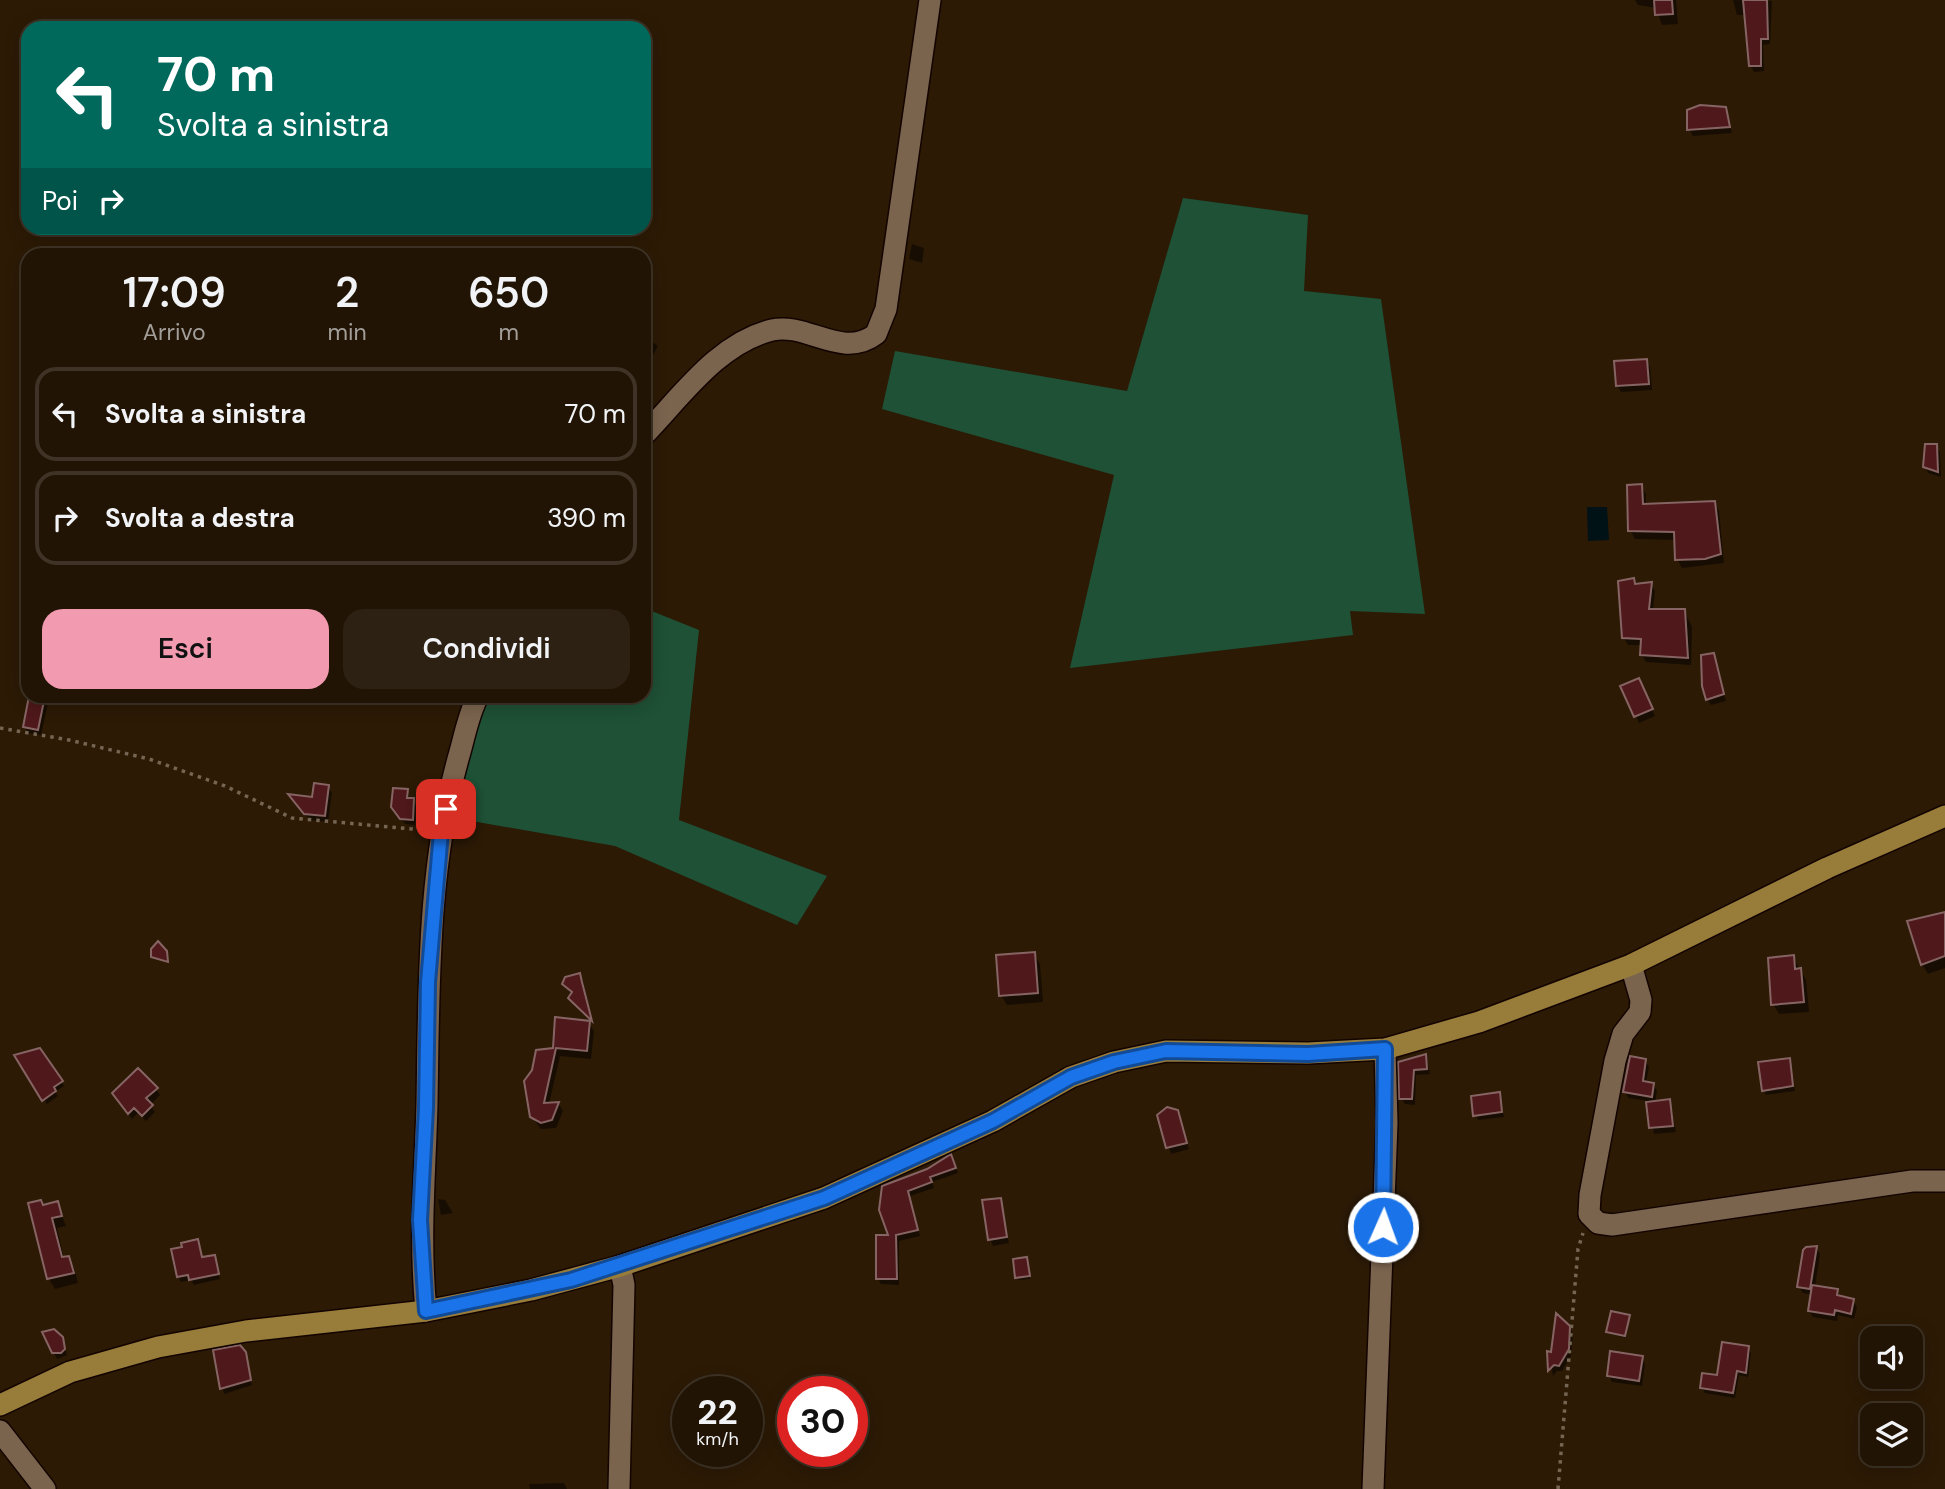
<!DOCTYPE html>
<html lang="it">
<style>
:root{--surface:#211404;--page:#2d2113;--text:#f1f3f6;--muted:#a29e9a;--line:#3e3326;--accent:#f29aaf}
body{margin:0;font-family:"DM Sans",sans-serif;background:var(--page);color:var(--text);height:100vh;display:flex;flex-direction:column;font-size:26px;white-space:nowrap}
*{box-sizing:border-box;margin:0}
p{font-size:23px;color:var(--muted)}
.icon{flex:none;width:38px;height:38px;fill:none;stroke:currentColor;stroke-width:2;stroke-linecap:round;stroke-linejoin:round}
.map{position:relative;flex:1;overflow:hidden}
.details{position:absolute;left:21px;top:248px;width:630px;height:455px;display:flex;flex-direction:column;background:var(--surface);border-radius:21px;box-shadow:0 4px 18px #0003,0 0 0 2px var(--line)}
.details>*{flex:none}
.banner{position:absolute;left:21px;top:21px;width:630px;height:214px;border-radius:21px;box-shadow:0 4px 18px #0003,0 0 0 2px var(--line);background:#00695c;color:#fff;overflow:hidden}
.controls{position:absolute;left:1860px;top:1326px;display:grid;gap:14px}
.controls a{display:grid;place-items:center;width:63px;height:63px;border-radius:14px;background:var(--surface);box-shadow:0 4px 18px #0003,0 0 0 2px var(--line);font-size:35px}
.speed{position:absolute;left:672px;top:1376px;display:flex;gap:14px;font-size:35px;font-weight:700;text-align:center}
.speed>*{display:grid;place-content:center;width:91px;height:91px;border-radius:50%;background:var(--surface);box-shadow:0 4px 18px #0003,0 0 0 2px var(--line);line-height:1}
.speed small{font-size:18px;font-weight:400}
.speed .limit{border:10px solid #d22;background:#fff;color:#111}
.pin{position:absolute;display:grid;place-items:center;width:60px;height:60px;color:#fff;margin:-30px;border-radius:14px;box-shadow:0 4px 10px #0006}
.me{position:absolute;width:77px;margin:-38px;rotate:2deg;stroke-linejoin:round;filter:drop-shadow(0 0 5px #0008)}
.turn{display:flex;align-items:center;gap:24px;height:147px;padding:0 21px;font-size:32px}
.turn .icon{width:91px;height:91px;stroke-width:2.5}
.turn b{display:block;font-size:49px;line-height:60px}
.then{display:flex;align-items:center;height:66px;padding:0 21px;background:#0003;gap:14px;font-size:26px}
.eta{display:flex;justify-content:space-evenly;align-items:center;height:119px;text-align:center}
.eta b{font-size:42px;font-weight:600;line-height:49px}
.cta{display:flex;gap:14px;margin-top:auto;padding:14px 21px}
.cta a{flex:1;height:80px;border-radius:21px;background:var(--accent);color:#111;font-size:28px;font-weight:600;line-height:80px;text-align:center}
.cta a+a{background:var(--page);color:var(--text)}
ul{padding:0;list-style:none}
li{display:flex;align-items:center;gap:21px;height:94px;margin:0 14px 10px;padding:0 7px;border:4px solid var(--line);border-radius:21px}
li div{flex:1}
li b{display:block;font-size:26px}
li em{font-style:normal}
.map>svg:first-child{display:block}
</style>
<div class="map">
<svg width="1945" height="1489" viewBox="0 0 1945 1489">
<rect width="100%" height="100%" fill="#2c1a05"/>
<path fill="#1e5136" d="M1183 198 1308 215 1304 291 1381 299 1425 614 1350 611 1353 635 1070 668 1114 475 882 409 895 351 1127 391Z
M644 608 699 630 679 820 827 876 797 925 615 846 449 817 484 697 644 696Z"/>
<path fill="#001216" d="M1587 507H1607L1609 540 1588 541Z"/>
<path fill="#0007" d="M1635 0H1676L1678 24 1662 25 1656 8 1638 5Z
M1733 0 1772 1 1770 44 1763 45 1764 71 1754 72 1751 66 1746 15H1737Z
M1725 109 1732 133 1693 136 1689 129Z
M912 244 924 248 922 263 909 259Z
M644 336 658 346 644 372Z
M1646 361 1650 367 1652 390 1621 392 1617 386Z
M1936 446 1940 452 1941 477 1928 473 1925 466Z
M1641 486 1646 494V505L1714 503 1719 511 1724 563 1682 568 1677 559 1676 540 1635 539 1630 530Z
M1633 580 1636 586 1651 584 1655 591 1653 610H1684L1692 627 1691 665 1646 662 1642 655V645H1628L1624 638Z
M1713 655 1726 701 1711 705 1707 699Z
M1642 686 1655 716 1639 723 1623 687Z
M44 697 48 703 41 735 28 733 25 727Z
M328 787 332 793 328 822 310 820 294 801 314 799Z
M407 791 410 800 417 806 415 825 405 824 397 813Z
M1945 914V968L1928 974 1922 964Z
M1034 954 1040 964 1043 1002 1007 1005 1001 995Z
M1793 957 1806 980 1809 1012 1779 1014 1773 1004Z
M579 975 583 981 593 1023 574 1004 570 998 572 995 564 984Z
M557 1019 589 1023 594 1031 591 1059 560 1056 549 1104 558 1103 563 1111 556 1128 541 1129 531 1116 554 1049Z
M16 1056 61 1082 64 1086 55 1092 58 1096 47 1104Z
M1426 1056 1430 1074 1416 1075 1415 1105 1405 1104 1401 1098 1400 1064Z
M1789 1060 1795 1091 1766 1095 1764 1090Z
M1645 1061 1649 1067 1646 1083 1653 1084 1657 1091 1655 1103 1669 1101 1676 1132 1654 1134 1648 1101 1628 1098 1625 1091Z
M156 1089 160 1095 150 1105 155 1112 146 1121 138 1113 132 1119 118 1099Z
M1499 1094 1504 1117 1478 1120 1475 1115Z
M1176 1111 1189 1149 1171 1154 1159 1115Z
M954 1162 958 1173 932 1182 934 1188 910 1196 920 1236 899 1241V1285L881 1284 878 1279 891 1237 884 1187Z
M438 1199 445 1200 453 1213 441 1215Z
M1000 1200 1009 1243 993 1246 990 1239Z
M57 1203 66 1226 57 1228 64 1259 69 1258 74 1268 78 1283 55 1289 49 1279 43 1206Z
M197 1241 203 1259 214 1257 220 1279 194 1285 191 1280 181 1282 178 1277Z
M1816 1248 1820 1254 1815 1287 1837 1290 1841 1297 1853 1301 1857 1307 1854 1319 1838 1315 1837 1321 1813 1317 1809 1311 1812 1295 1803 1293 1799 1287Z
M1015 1260 1027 1261 1030 1279 1018 1280Z
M1629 1317 1626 1338 1610 1334 1608 1331Z
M1569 1327 1573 1334 1571 1356 1562 1371H1557L1553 1376 1549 1353 1552 1354Z
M61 1338 67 1355 57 1359 54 1353Z
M1748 1348 1751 1353 1748 1377 1739 1375 1735 1398 1705 1393 1702 1388 1719 1377Z
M215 1352 244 1353 252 1385 224 1394Z
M1642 1358 1645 1364 1642 1386 1612 1382 1609 1376Z
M564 1483 567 1489H530L529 1484Z"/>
<path fill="#4f181a" stroke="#866463" stroke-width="2" d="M1654 0H1672L1673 14 1655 15Z
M1743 0H1767L1768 39H1761V66H1749Z
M1700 105 1726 107 1730 127 1687 130V110Z
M1647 359 1649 384 1616 386 1614 361Z
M1925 444H1937L1938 472 1923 467Z
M1642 484 1643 504 1715 501 1721 554 1705 559 1675 560 1674 532 1628 531 1627 485Z
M1634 578 1635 584 1652 582 1649 609H1685L1688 658 1640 655 1641 639 1622 638 1618 581Z
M1714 653 1724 694 1706 700 1702 686 1701 655Z
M1639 678 1653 709 1634 717 1620 686Z
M29 696H45L38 730 23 727Z
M314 783 329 785 325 816 304 814 288 794 312 797Z
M393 788 408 789 407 798H414L413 820 400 819 391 807Z
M1945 912V956L1921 965 1907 921Z
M158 941 167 951 168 962 151 957V949Z
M1035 952 1038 993 999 996 996 955Z
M1794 955 1795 969 1801 968 1804 1002 1771 1005 1768 958Z
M580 973 582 982 592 1021 568 998 572 992 562 984 565 977Z
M555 1017 590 1021 587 1051 556 1048 544 1103 559 1102 552 1120 541 1123 530 1117 524 1081 532 1070 536 1050 553 1048Z
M40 1048 63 1081 54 1087 56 1091 42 1101 14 1055Z
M1426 1054 1427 1069 1414 1070 1412 1099H1399L1398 1062Z
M1630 1056 1646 1059 1643 1081 1654 1083 1652 1097 1623 1092Z
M1790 1058 1793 1086 1762 1091 1758 1062Z
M138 1068 158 1088 146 1098 153 1105 142 1116 134 1108 128 1114 112 1093Z
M1500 1092 1502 1112 1473 1116 1471 1096Z
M1670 1099 1673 1126 1649 1128 1646 1102Z
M1167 1107 1178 1110 1187 1143 1166 1148 1157 1115Z
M951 1154 956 1168 930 1177 932 1182 908 1191 918 1230 896 1235 897 1279H876V1235H888L879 1210 882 1186 927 1169Z
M1001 1198 1007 1237 988 1240 982 1200Z
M41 1200 43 1205 58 1201 62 1216 52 1218 62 1257 69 1256 74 1273 47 1279 28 1203Z
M198 1239 202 1257 215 1255 219 1274 189 1280 188 1275 177 1277 171 1249 182 1247 181 1243Z
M1817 1246 1810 1289 1797 1287 1803 1250 1806 1247Z
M1027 1257 1030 1276 1015 1278 1013 1259Z
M1812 1285 1838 1289 1837 1295 1854 1299 1851 1314 1835 1310 1834 1315 1808 1311Z
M1611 1311 1630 1315 1625 1336 1606 1332Z
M1556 1313 1570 1326 1569 1349 1559 1366 1554 1365 1548 1371 1547 1351 1551 1352Z
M54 1329 63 1337 65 1349 61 1353H52L42 1332Z
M1722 1342 1749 1346 1746 1373 1737 1371 1733 1393 1700 1388 1702 1373 1717 1375Z
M240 1345 246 1352 251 1380 220 1389 213 1350Z
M1610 1351 1643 1356 1639 1381 1607 1376Z"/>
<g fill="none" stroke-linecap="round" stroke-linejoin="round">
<g stroke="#130400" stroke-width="24">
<path id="minor" d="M644 435C681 397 718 343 772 330 807 322 842 360 876 334L886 309 930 0
M1631 965 1641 1000 1640 1012 1623 1034 1615 1061 1590 1195 1589 1214 1598 1223 1612 1225 1912 1181H1945
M426 1311C419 1238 425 1177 427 1105 429 987 427 866 460 752 465 734 469 713 478 696
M0 1431 45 1489
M619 1489 624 1285 620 1266
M1373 1489 1387 1123 1385 1049"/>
</g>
<g stroke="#130400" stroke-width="24">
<path id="major" d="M0 1405 70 1372 158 1347 246 1331 426 1311 531 1290 620 1266 824 1198 993 1121 1071 1077 1114 1062 1166 1051 1308 1053 1385 1049 1479 1022 1631 965 1827 868 1945 816"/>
</g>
<path stroke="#756553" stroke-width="3.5" stroke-dasharray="3.5 5" stroke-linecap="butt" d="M0 728 69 740 149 759 225 786 292 818 423 830
M1558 1489 1578 1249 1583 1233"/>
<use href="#minor" stroke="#7b644e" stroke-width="21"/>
<use href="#major" stroke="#987c3a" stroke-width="21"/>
</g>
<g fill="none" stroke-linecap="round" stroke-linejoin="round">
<g stroke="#114b97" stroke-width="18">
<path id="route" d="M446 809 441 832 428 982 426 1108 420 1220 426 1311 571 1280 824 1198 993 1121 1071 1077 1114 1062 1166 1051 1308 1054 1385 1049 1383 1227"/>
</g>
<use href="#route" stroke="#1a73e8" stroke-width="12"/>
</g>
</svg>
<div class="controls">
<a><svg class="icon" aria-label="sound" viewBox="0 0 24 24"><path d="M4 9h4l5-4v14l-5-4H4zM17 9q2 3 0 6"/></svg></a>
<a><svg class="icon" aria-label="layers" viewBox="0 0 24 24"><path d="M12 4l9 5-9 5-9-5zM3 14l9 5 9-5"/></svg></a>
</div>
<div class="speed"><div>22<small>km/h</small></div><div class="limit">30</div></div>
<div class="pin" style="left:446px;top:809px;background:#d93025"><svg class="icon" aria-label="arrive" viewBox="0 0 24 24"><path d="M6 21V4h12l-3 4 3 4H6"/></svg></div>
<svg class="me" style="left:1383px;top:1227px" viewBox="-20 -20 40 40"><circle r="17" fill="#1a73e8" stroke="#fff" stroke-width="3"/><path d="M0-11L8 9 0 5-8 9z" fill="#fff"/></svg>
<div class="banner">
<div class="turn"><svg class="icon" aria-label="left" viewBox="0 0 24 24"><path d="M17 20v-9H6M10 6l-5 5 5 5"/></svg><div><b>70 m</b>Svolta a sinistra</div></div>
<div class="then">Poi<svg class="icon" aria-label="right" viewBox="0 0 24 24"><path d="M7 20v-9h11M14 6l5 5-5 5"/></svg></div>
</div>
<section class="details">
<div class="eta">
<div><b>17:09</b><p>Arrivo</p></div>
<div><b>2</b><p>min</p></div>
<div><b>650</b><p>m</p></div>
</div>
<ul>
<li><svg class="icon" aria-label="left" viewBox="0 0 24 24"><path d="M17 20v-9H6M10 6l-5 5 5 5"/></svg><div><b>Svolta a sinistra</b></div><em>70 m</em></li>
<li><svg class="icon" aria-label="right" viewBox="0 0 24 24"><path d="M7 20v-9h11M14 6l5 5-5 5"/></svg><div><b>Svolta a destra</b></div><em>390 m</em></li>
</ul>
<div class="cta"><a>Esci</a><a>Condividi</a></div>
</section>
</div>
